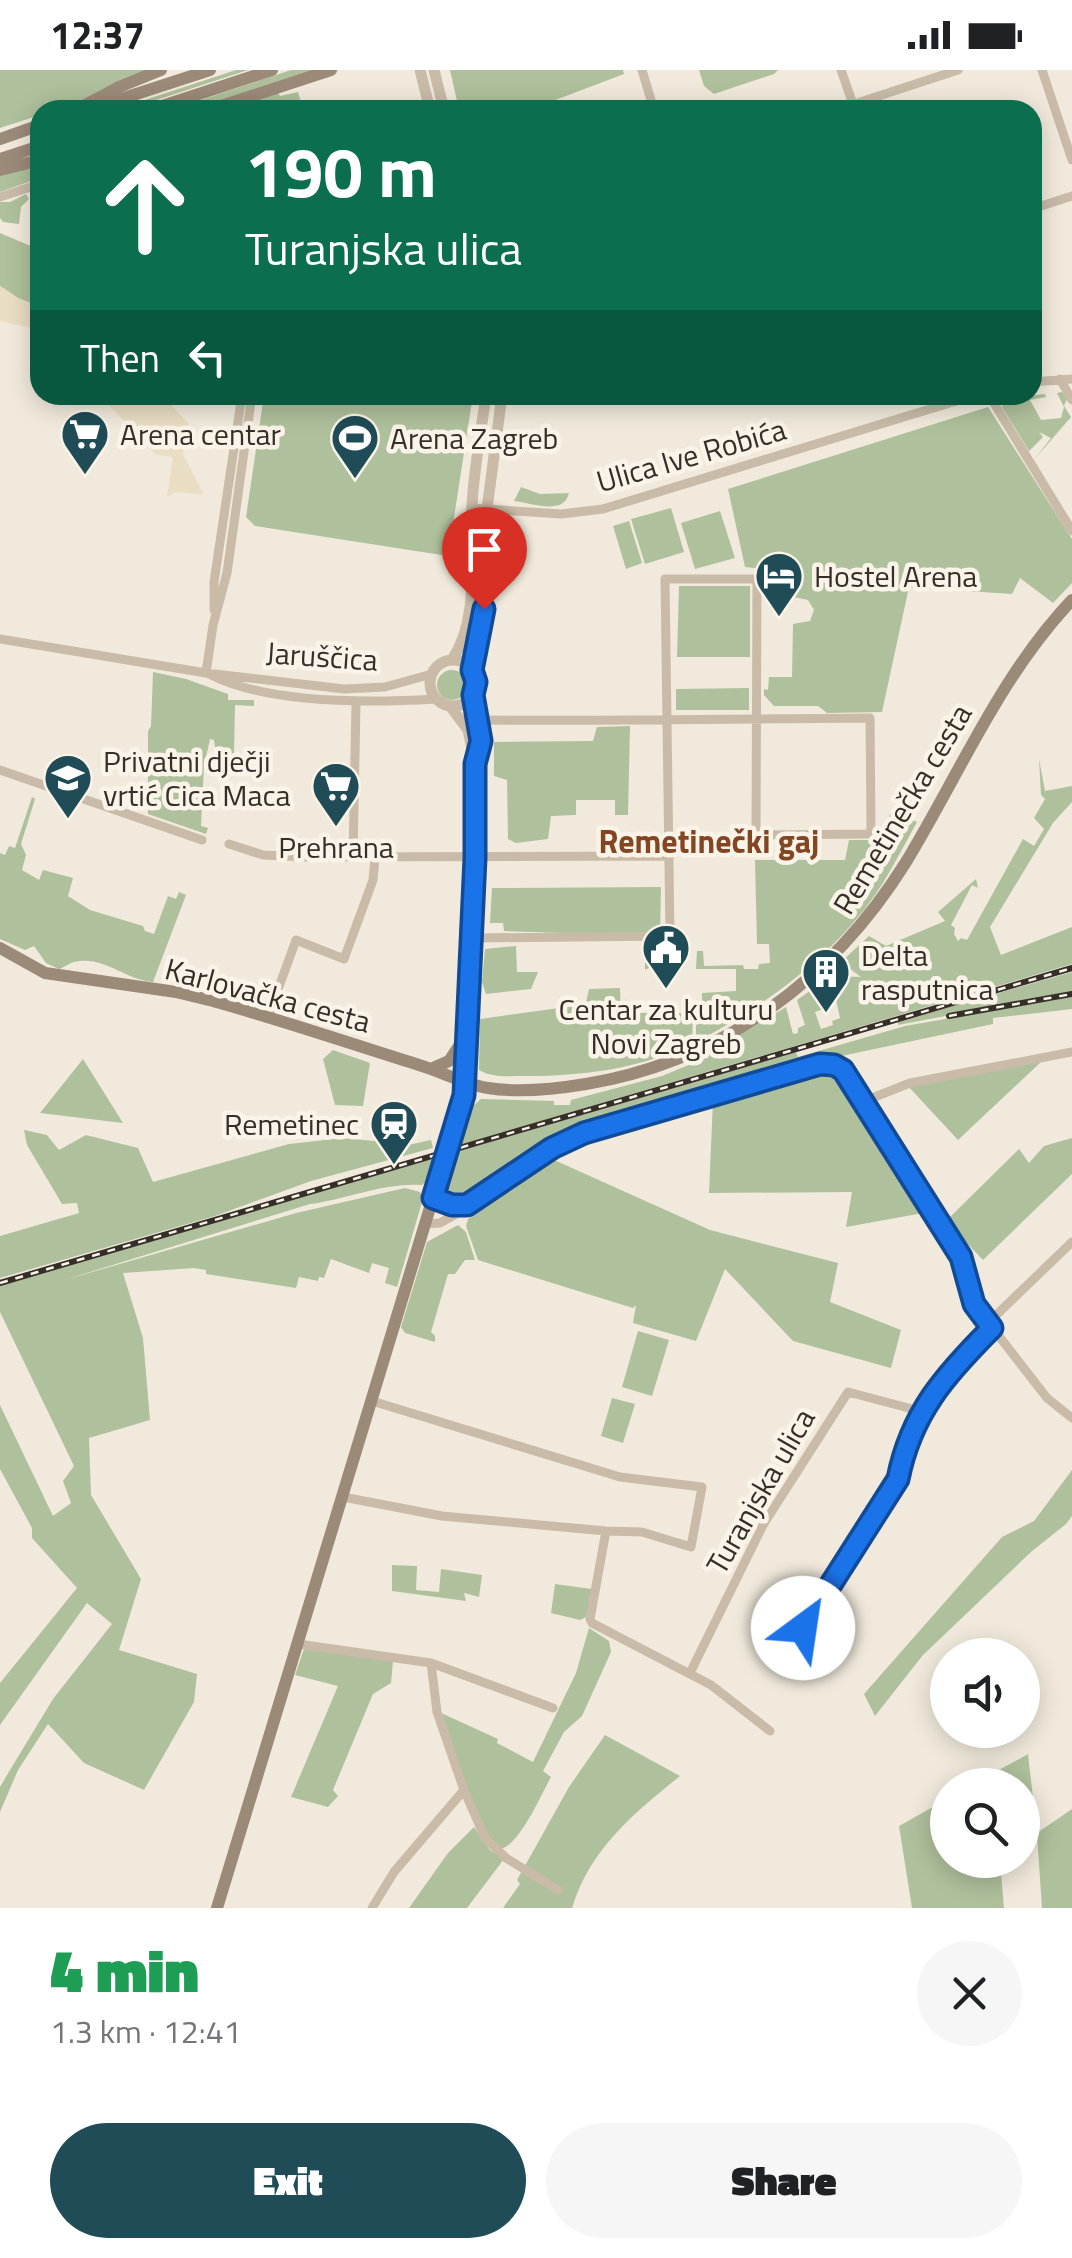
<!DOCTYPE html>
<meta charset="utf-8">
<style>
:root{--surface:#fff;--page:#f6f6f6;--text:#202124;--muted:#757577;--accent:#1f4c56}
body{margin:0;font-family:"Titillium Web",sans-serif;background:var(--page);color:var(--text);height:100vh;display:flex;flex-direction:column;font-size:38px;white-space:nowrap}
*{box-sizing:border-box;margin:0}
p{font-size:32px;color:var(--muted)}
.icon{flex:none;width:55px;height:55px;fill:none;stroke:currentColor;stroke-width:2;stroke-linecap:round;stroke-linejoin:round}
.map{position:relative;height:1838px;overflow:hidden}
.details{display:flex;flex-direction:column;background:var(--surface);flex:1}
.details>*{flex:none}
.guide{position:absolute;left:30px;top:30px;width:1012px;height:305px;border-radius:30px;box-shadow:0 5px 25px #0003;background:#0b6e4f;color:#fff;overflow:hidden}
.tools{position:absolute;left:930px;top:1568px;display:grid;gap:20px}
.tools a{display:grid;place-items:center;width:110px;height:110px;border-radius:50%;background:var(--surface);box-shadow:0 5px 25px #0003;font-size:50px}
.pin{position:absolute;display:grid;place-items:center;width:85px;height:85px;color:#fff;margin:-102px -42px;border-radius:50% 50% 50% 0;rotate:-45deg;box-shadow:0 0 10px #0007}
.pin .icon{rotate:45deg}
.me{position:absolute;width:110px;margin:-55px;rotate:31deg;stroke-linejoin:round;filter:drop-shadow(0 0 8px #0008)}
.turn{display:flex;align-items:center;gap:35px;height:210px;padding:0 50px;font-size:45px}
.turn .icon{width:130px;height:130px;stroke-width:2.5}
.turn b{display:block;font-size:70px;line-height:85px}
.then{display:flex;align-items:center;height:95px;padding:0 50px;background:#0003;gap:20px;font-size:38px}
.round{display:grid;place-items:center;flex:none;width:105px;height:105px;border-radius:52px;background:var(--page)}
.overview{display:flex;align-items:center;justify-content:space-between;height:170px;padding:0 50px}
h1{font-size:60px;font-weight:800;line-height:75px;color:#1e9e55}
.button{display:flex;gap:20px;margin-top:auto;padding:20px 50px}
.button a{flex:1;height:115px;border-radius:60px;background:var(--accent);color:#fff;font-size:40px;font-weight:800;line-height:115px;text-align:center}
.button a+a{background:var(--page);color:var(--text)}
.status{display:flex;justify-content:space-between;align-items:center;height:70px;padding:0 50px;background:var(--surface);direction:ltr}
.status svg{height:28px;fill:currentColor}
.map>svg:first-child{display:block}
</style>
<div class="status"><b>12:37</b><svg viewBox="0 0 49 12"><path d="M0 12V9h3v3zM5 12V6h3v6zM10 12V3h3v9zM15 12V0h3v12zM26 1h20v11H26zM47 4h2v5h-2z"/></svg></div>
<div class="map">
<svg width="1072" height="1838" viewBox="0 0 1072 1838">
<rect width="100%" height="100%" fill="#f1eadc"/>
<path fill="#afc09c" d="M0 0H147C115 15 76 40 40 40V45L0 58Z
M236 0H248L126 40H114Z
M291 0H316L192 40H171Z
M450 0H623L624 4 529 40H459Z
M699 0H778L774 4 714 24 704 16Z
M298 22 302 35 287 40H226L278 23 280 26Z
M40 96V108L0 122V104Z
M26 124 29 129 21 137 19 154 3 152 0 148V132H10Z
M0 163 40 180V237L18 228 0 216Z
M1062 322 1067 329 1064 336 1071 347 1033 391 1051 368 1039 362 1043 367 1029 381 1002 337 1006 328 1045 324 1046 327 1030 330 1041 350 1061 348 1064 337 1057 323Z
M264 325H473L448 486 255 456 246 447Z
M988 337 1072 469V513L1053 533 1020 508 1012 524 909 517 882 642 827 643 818 636H774L764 625V619L768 620 769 607H792L793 554 810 551 814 540 808 530 793 527V517H800L801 503 745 497 728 419Z
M521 417 540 424 569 423C564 446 532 433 514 431Z
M671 438 684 482 645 494 631 449Z
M720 441 735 488 695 499 681 453Z
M629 451 642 493 626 499 613 456Z
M679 516H750V587H677Z
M437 615a15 15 0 1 1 30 0a15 15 0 1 1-30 0Z
M153 602 186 609 228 624V630H254V636L235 635 234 685 227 687 226 715 221 711 214 670 210 669 204 696 201 756 208 758 206 764 148 744V661L151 656Z
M749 618V640H676V619Z
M630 656 628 745H615V730H576V745L551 746 548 769 516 773 508 769 507 710 494 706V672L593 671 597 657Z
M1039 689 1045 721 1072 716V732L1053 753 990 857 1001 885 1072 857V894L453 1077 474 1035 481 1029 554 1031V1035H570L571 1030 662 1006 696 992 786 937 793 964 798 963V958L805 955 797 930 824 911 826 938 815 942 821 959 833 955 832 951 840 948 831 906 861 907 841 892 869 866 886 876 945 851 938 842 976 809 978 818 972 815 951 855 955 858 954 864 958 871 961 868 967 870 1023 769 1034 776 1044 759 1034 748 1045 729 1041 725Z
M32 727 35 729 21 774 26 785 22 800 39 810 43 800 73 808 68 826 90 840 143 856 145 861 154 864 168 826 176 829 179 822 186 825 153 912C125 910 103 885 74 892 69 893 65 897 59 899L46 893 34 876 25 880 0 869V783L5 785 9 776 15 778Z
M892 740 917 752C906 772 895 793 883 813 839 882 767 935 696 972V943H702V923L736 921V899H696L697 881H703L704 896 743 895 744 899H758L759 894 770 893 769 874H757L755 790H845L849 770H878Z
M661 817 660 866 504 861 503 853H490L492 818Z
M645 873H672L673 895H655L645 900Z
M516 876 517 902H538L531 919 486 924 482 912 485 879Z
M1072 902V922L898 955V952Z
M620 918 621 948 625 947V928L628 943H693L692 974C638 999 584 1006 525 1006 509 1006 492 1008 479 1000L480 949 581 935 586 933 589 919Z
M1072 927V939L993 948V954L775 1000 579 1060 549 1076 466 1129H451L444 1122 452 1083 796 982 798 987 905 956Z
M333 980 370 993 363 1036 335 1035 323 989Z
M83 989 123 1053 40 1043Z
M1041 992 958 1070 907 1015Z
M821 999 838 1004 923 1143 846 1157 852 1122 709 1123 713 1030Z
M24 1060 47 1065 59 1080 86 1065 138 1078 153 1112 289 1074 343 1068 395 1073V1078L431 1070 433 1078 311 1111 215 1146 0 1208V1166L79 1143 77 1133 62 1134 27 1075Z
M1072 1068V1104L983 1190 946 1151 1019 1079 1029 1093 1044 1076Z
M436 1088 430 1108 422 1115C384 1112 348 1129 310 1134L61 1211 296 1143 405 1118 420 1122 423 1129 397 1217 385 1213 389 1198 372 1193 369 1203 331 1189 324 1208 319 1207 318 1211 299 1207 296 1218 206 1204V1200L194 1198 123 1203 143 1268 150 1350 89 1368 91 1425 141 1509 119 1580 197 1604 194 1632 144 1720 84 1693 48 1654 18 1700 0 1742V1717L7 1705 53 1629 112 1554 87 1533 0 1655V1613L77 1518 32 1468V1458L0 1399V1335L53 1446 71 1433 63 1411 74 1396 0 1242V1213Z
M552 1089 710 1160 838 1193 830 1232 901 1260 891 1298 793 1271 725 1199 696 1271 633 1253 636 1235 633 1238 478 1190 466 1156 468 1149Z
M458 1155 466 1162 475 1190H465L455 1204H448L431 1262 435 1266V1272L405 1263 401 1257 427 1172Z
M638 1261 669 1270 652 1326 622 1317Z
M612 1328 635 1334 623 1373 601 1366Z
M1072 1400V1446L1066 1454 1031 1482 923 1585 875 1646 864 1624 1002 1467 1034 1451Z
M392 1495 417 1496 416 1520 439 1522 441 1499 482 1505 479 1527 464 1523 466 1531 392 1521Z
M555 1514 592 1519 586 1547 580 1550 551 1543Z
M589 1558 609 1571 611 1582 582 1646 564 1662 543 1701 551 1707C541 1725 520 1774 501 1779 475 1761 451 1674 439 1642L498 1669 497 1673 533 1692 576 1603Z
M304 1579 393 1591 391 1613 373 1624 333 1720 338 1726 328 1737 291 1727 338 1616 295 1605Z
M605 1665 680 1706C634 1743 590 1779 572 1838H503L520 1814 517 1810 569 1717Z
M1028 1684 1037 1763 1072 1739V1838H1042L1037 1765 1023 1768 1022 1715H972Z
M947 1729 948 1790H1000L1004 1838H912L899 1756Z
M474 1757 490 1780 504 1789 467 1838H409L448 1783Z"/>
<path fill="#e9ddc3" d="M0 216 18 228 40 237 37 251H40V260L0 251Z
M111 325H180L172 336 189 354 183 384 204 425 175 422 167 427 173 387 156 385 106 332Z"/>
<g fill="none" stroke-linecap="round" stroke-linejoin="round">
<path stroke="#c9bba8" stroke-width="9" d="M642 0 654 40
M841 0 854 37
M1042 0 1072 90
M836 40 958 0
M0 127 40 114
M1032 139 1072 126
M1060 309 1072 330
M1032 312 1072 309
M989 325 1072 461
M472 438 561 444 603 439 976 325
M214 540V512L242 325
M0 569 206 603 344 619 385 617 432 604
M206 603 213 555 227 503 252 325
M209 604C269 635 370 633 436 629
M0 700 202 770
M229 774 263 785 305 787 670 786
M353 788 356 633
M472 868 670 866 665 509H757L756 765 870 764 871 758 870 648C740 649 609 651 478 650
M268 947 296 870 344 889 373 810 375 788
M862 1032 910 1013 1072 982
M433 1128 464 1136
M425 1154 440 1153 456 1144 551 1079 584 1063 820 994 834 995 843 1000 961 1187 974 1234 1047 1328 1072 1348
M988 1253 1072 1172
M372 1331 620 1407 702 1417 691 1477 642 1462 606 1461 590 1549 592 1553 711 1615 770 1661
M343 1427 442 1446 606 1461
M298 1574 431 1593 553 1638
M786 1587 898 1409 903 1382 920 1341
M431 1593 437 1642 464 1720 485 1768 506 1788 558 1820
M690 1603 763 1455 848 1322 920 1341 953 1298 992 1259
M372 1838 394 1802 464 1720"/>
<path stroke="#c9bba8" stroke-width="11" d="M420 0 430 40
M434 0 444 40
M452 590C481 546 469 486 472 435 474 398 481 362 486 325
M430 613a23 23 0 1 1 46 0a23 23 0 1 1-46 0Z
M472 600 483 548 487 439 502 325
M473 625 481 659 478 689
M450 636 468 660 475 694 476 771 464 1011"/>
<path stroke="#9c8a79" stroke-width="12" d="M76 40 119 17 161 0
M87 40 210 0
M150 40 272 0
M209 40 331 0
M0 69 40 55
M0 89 40 76
M0 100 40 90
M0 878 45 903 176 922 213 931C281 950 349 973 416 994 440 1001 464 1014 488 1018 519 1023 556 1019 586 1014 724 991 833 909 906 792 960 703 1000 606 1072 530
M433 998 449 991 467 964
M217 1838 463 1029 464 1011"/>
<g stroke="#362e28" stroke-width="6">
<path id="rail" d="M949 946 1072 924
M0 1213 1072 898"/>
</g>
<use href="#rail" stroke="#f9f3e8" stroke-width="2.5" stroke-dasharray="8" stroke-linecap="butt"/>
</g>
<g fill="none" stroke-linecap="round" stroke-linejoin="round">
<g stroke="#114b97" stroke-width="25">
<path id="route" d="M484 539 472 600 476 612 473 625 481 671 475 694V788L464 1025 433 1128 452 1135H467L552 1078 584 1063 820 994 834 995 843 1000 961 1187 974 1234 992 1258C945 1305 911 1343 898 1409L803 1558"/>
</g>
<use href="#route" stroke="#1a73e8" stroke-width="18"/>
</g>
<defs>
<g id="supermarket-pin" transform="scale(2.5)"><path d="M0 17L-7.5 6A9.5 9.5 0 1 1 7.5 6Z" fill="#1f4c56" stroke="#f9f3e8"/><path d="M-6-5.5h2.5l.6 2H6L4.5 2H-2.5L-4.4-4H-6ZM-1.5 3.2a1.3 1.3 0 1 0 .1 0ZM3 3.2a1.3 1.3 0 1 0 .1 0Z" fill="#fff"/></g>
<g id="stadium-pin" transform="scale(2.5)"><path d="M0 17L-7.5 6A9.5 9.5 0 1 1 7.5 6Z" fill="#1f4c56" stroke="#f9f3e8"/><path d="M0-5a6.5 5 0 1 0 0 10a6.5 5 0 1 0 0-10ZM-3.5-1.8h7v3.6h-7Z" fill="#fff"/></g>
<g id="hotel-pin" transform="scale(2.5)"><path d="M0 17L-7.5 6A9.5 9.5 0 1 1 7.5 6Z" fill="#1f4c56" stroke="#f9f3e8"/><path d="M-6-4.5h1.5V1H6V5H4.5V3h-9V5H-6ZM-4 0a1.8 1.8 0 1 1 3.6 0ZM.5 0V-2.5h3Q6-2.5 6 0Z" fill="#fff"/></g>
<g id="school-pin" transform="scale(2.5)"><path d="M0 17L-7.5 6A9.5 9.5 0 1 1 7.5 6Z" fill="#1f4c56" stroke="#f9f3e8"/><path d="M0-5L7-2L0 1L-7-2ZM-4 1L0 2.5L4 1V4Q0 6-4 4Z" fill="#fff"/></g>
<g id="civic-pin" transform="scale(2.5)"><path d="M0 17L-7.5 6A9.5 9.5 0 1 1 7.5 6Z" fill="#1f4c56" stroke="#f9f3e8"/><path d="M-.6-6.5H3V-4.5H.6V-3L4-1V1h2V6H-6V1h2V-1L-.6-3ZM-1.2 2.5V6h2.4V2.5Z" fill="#fff"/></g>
<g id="building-pin" transform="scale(2.5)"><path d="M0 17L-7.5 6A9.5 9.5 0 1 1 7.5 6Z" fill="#1f4c56" stroke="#f9f3e8"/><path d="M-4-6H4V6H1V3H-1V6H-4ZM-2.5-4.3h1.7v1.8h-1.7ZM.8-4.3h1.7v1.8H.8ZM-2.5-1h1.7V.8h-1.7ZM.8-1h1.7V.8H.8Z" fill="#fff"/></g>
<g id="station-pin" transform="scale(2.5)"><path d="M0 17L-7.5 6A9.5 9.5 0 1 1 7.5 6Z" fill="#1f4c56" stroke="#f9f3e8"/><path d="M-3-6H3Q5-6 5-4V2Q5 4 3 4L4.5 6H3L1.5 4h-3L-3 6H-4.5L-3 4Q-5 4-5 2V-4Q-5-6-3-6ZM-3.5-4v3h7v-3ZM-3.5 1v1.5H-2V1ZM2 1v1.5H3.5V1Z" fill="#fff"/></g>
</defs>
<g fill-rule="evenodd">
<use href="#supermarket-pin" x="85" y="364"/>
<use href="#stadium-pin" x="355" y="368"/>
<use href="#hotel-pin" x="779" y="506"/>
<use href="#school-pin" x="68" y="708"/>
<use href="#supermarket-pin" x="336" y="716"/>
<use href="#civic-pin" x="666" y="878"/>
<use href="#building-pin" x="826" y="902"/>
<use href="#station-pin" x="394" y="1054"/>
</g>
<g text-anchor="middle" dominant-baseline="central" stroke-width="9" stroke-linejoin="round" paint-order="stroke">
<g font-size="30" fill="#362e28" stroke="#f9f3e8" text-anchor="start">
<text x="120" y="364">Arena centar</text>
<text x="390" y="368">Arena Zagreb</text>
<text x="814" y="506">Hostel Arena</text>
<text x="103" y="691">Privatni dječji<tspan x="103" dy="34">vrtić Cica Maca</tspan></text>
<text x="336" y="777" text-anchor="middle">Prehrana</text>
<text x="861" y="885">Delta<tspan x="861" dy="34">rasputnica</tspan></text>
<text x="666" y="939" text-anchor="middle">Centar za kulturu<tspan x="666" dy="34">Novi Zagreb</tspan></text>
<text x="359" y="1054" text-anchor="end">Remetinec</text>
</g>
<g font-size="30" fill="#362e28" stroke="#f9f3e8">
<text transform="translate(691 385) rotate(-16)">Ulica Ive Robića</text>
<text transform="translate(322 586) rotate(4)">Jaruščica</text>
<text transform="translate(902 739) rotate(-59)">Remetinečka cesta</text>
<text transform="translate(268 925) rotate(15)">Karlovačka cesta</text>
<text transform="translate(760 1421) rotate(-60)">Turanjska ulica</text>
</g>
<g font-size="32" font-weight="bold" fill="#834623" stroke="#f9f3e8">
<text x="709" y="771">Remetinečki gaj</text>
</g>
</g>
</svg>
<div class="tools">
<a><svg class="icon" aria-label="sound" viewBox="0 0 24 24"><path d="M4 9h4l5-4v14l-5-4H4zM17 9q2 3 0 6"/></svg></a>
<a><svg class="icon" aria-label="search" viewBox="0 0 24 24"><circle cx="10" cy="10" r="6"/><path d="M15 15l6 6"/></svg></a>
</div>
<div class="pin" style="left:484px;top:539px;background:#d93025"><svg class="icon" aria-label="arrive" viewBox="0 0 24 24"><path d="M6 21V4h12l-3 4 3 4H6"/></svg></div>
<svg class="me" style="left:803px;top:1558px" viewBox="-20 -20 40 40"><circle r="19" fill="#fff"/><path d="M0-13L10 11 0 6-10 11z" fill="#1a73e8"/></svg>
<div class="guide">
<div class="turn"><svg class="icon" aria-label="ahead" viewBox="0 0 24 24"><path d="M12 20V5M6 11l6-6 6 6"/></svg><div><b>190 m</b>Turanjska ulica</div></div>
<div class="then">Then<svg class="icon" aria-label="left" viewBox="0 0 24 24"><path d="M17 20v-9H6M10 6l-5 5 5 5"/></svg></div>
</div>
</div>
<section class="details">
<div class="overview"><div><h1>4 min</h1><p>1.3 km · 12:41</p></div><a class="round"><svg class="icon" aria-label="close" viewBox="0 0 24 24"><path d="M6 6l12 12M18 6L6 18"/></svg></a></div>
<div class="button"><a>Exit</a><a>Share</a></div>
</section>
